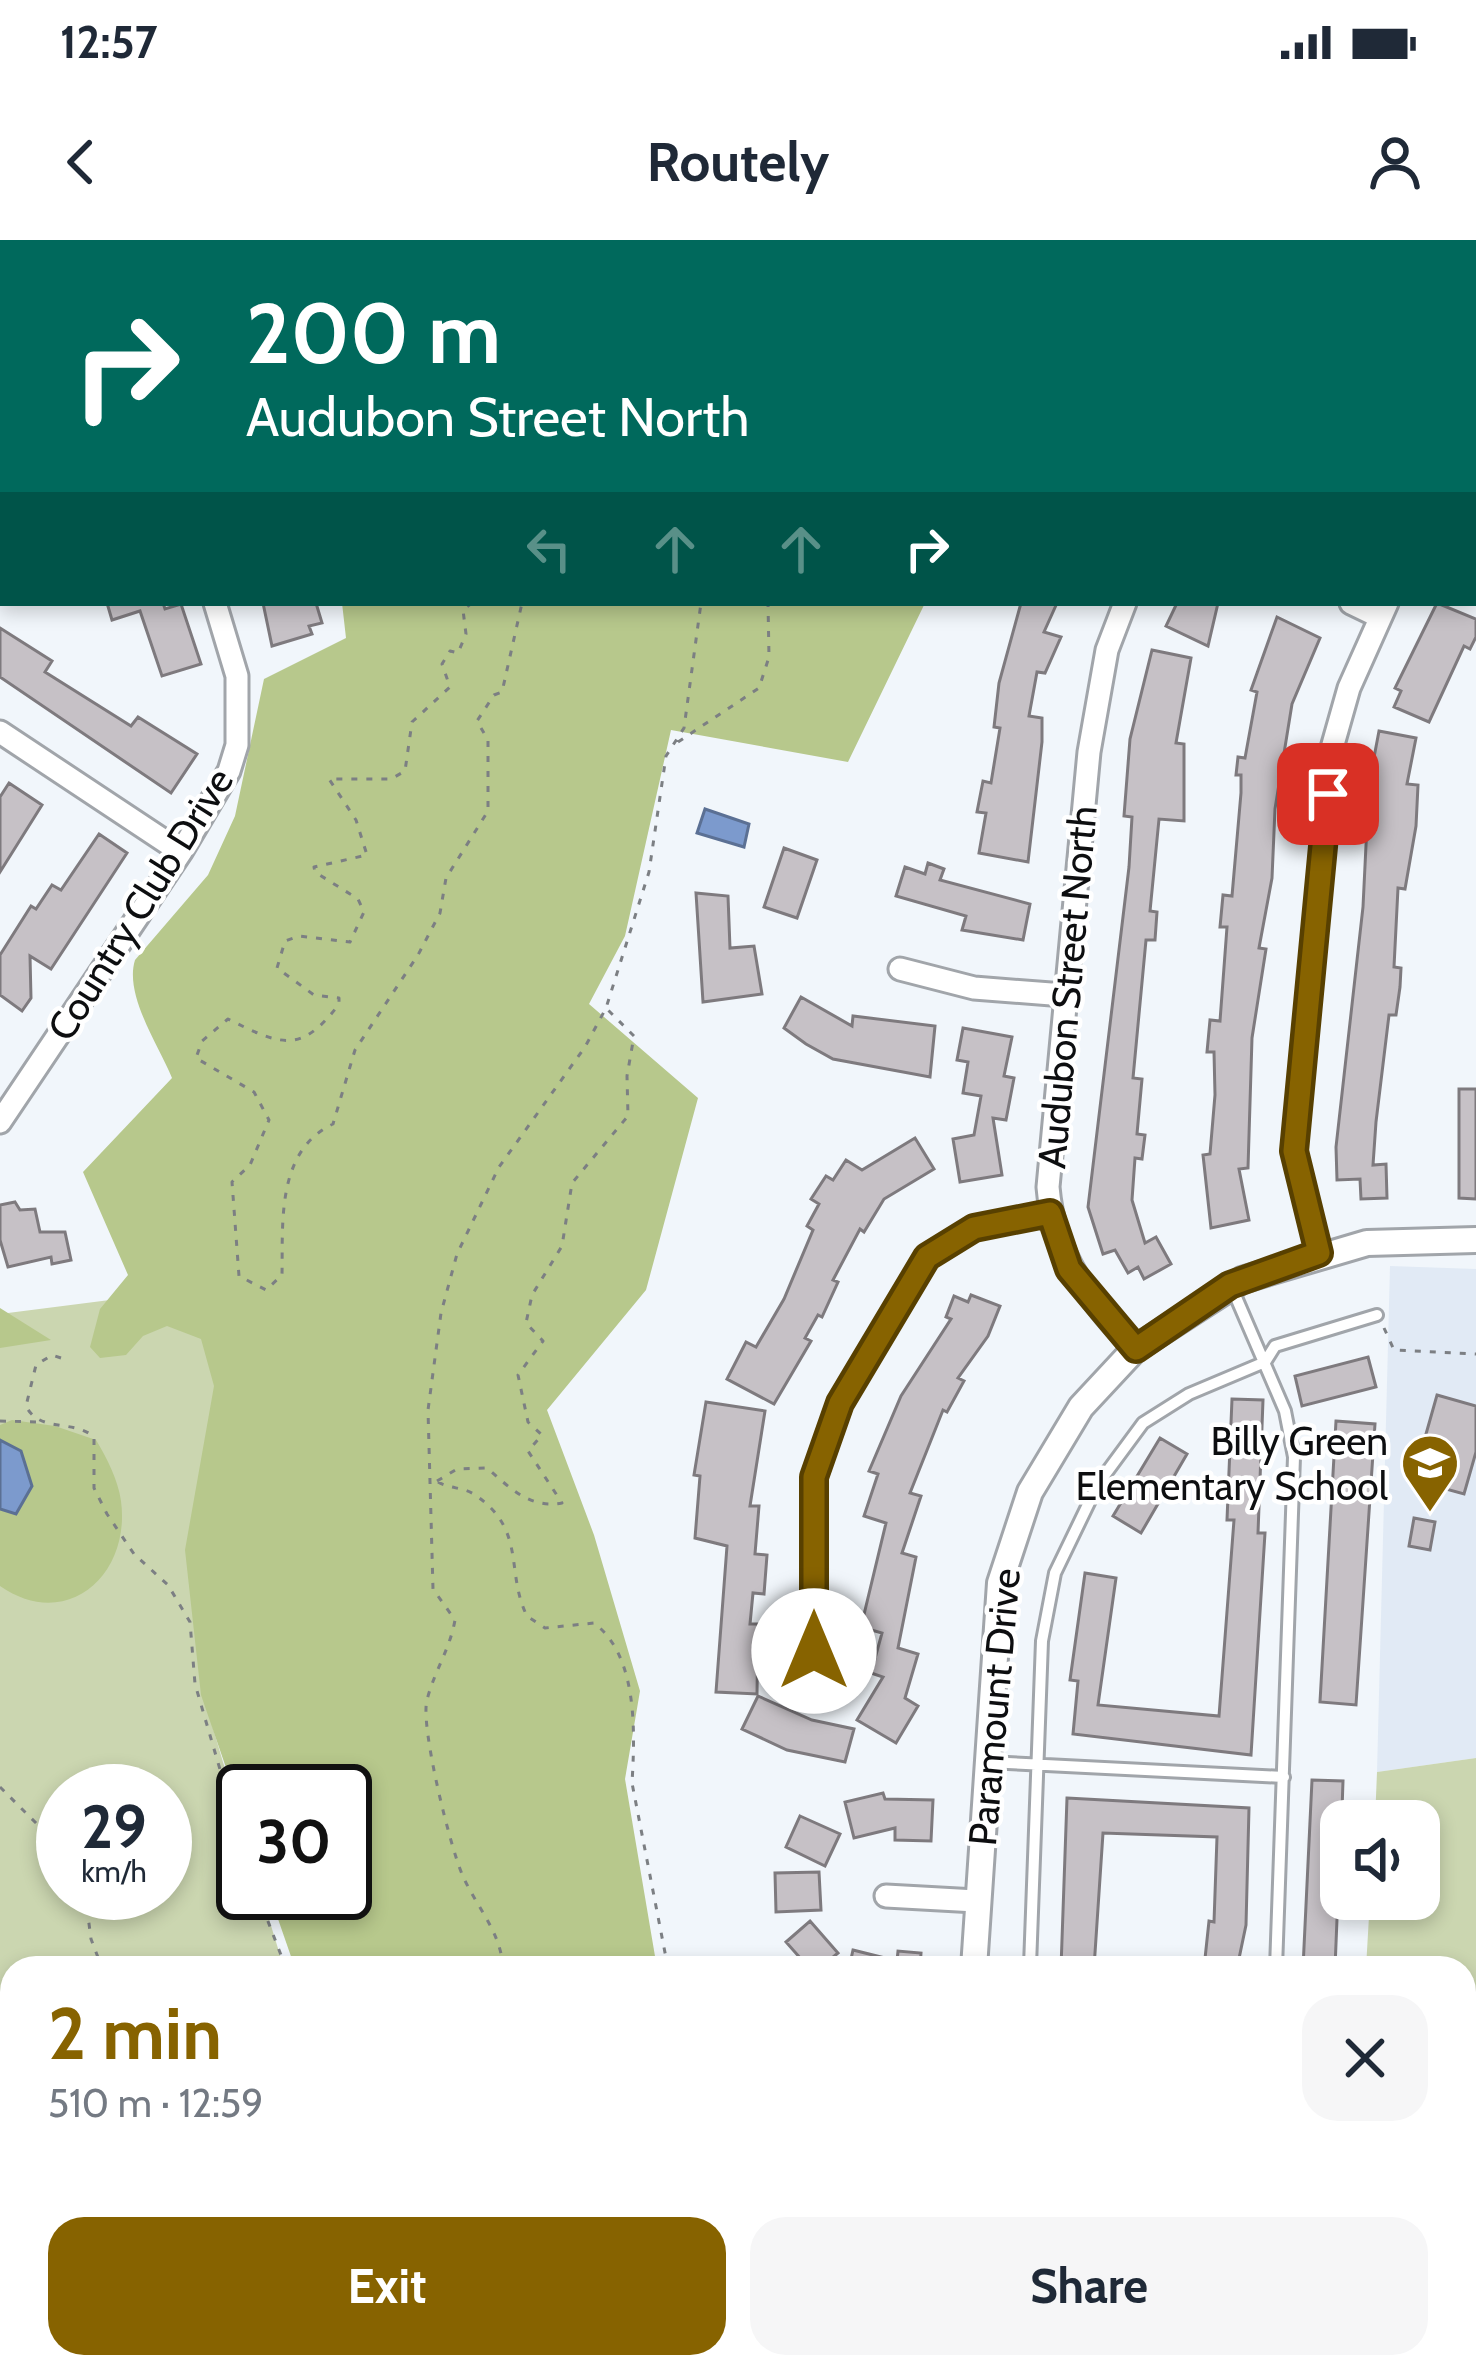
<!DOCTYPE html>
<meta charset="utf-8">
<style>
:root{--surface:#fff;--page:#f6f6f7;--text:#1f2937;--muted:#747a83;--accent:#876300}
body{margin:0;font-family:Cabin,sans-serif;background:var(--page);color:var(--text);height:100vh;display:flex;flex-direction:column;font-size:45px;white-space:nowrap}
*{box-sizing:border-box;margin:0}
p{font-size:39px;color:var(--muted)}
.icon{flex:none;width:66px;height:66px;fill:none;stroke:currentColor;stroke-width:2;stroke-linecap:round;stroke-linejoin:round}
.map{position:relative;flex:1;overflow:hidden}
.details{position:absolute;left:0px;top:1716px;width:1476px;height:423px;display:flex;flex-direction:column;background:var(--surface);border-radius:36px 36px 0 0;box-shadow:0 6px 18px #0003}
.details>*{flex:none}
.guide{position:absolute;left:0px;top:0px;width:1476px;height:366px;box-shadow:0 6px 18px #0003;background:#00695c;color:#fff;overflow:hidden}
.buttons{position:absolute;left:1320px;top:1560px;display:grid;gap:24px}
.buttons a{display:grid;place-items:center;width:120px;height:120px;border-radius:24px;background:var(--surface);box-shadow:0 6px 18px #0003;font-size:60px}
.speed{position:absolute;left:36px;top:1524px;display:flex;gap:24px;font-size:60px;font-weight:700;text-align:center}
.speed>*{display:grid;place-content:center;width:156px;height:156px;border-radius:50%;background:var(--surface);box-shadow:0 6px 18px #0003;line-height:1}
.speed small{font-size:30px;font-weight:400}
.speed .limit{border:6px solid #111;border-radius:18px;background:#fff;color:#111}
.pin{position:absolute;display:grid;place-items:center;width:102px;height:102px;color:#fff;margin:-51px;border-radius:24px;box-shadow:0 6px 18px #0006}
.me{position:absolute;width:132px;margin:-66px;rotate:0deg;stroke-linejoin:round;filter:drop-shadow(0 0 9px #0008)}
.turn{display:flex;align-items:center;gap:42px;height:252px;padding:0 48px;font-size:54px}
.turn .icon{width:156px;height:156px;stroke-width:2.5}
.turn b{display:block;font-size:84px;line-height:102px}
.lanes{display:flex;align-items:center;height:114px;padding:0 48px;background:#0003;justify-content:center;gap:60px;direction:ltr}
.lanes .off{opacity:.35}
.round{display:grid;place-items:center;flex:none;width:126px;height:126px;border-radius:36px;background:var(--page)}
.summary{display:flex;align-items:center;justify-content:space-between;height:204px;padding:0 48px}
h1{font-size:72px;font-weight:800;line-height:90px;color:var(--accent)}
.cta{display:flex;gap:24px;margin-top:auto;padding:24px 48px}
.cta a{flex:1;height:138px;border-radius:36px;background:var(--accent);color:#fff;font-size:48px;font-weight:800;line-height:138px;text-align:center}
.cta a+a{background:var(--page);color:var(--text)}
.status{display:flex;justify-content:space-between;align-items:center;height:84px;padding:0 60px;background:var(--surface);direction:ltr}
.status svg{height:33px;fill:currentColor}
header{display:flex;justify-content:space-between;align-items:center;height:156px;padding:0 48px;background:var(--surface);font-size:54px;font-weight:800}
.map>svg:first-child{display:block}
</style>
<div class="status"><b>12:57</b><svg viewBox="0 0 49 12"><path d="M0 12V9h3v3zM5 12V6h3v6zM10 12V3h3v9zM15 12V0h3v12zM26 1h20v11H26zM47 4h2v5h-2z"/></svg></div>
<header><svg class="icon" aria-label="back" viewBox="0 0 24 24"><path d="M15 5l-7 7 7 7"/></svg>Routely<svg class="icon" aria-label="person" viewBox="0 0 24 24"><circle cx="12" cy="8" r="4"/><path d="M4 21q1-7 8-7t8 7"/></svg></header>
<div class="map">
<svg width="1476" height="2138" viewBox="0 0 1476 2138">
<rect width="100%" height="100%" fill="#f1f6fb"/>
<path fill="#e1eaf5" d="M1390 1026 1476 1029V1518L1377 1532Z"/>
<path fill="#cbd6b0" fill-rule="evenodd" d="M204 1048 231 1064 210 1478 243 1590V1653H261L284 1728H12V2127H354L353 2138H0V1074ZM63 1551H165V1653H63Z
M1476 1518V1829H1464V1728H1366L1370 1659H1419V1581H1375L1377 1532Z
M571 2127H914L913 2138H567Z"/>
<path fill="#b7c88c" d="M466 0H1300L464 3Z
M342 363H925L848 522 671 490 625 696 589 764 698 858 646 1050 547 1170 594 1295 640 1451 625 1539 657 1728H295L269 1653H345V1551H243V1577L201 1455 185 1310 214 1146 201 1099 167 1086 143 1096 126 1115 100 1118 90 1107 100 1069 128 1035 83 932 172 838C159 806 124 755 135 720L208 635 235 576 264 439 346 398Z
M0 1068 51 1100 0 1108Z
M12 1180 55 1186 96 1200C107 1218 118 1240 121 1261 131 1336 66 1392 0 1346V1185Z
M365 2127H586L584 2138H365Z"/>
<path fill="#7c9acd" stroke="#5b7094" stroke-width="3" d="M705 569 749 584 744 607 697 593Z
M0 1200 21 1211 32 1246 16 1274 0 1269Z"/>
<path fill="#c6c1c6" stroke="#7e7a7e" stroke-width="3" d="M107 363H163L165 369 181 364 201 424 162 436 140 371 112 380Z
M263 363H316L322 383 309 386 312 394 272 406Z
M1021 363H1057L1044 392 1061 397 1045 433 1037 432 1029 476 1042 478V502L1028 622 979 613 986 573 977 572 983 541 991 543 1000 488 994 487 999 443Z
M1177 363H1218L1208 406 1166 386Z
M1437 363 1476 379V397L1470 409 1464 406 1429 482 1394 467 1401 451 1395 448Z
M1277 377 1320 398 1292 464 1275 569 1272 638 1259 708 1266 709 1252 798 1248 928 1239 929 1249 980 1211 988 1203 915 1210 914 1215 855 1214 812H1207L1210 780 1220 781 1227 687H1220L1223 655 1232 656 1241 553V535H1236L1238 517 1245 518 1257 452 1251 450Z
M0 388 52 421 45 432 131 486 138 477 197 514 171 553 0 437Z
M1152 410 1191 418 1176 503 1184 504V581L1159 579 1150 671 1157 672 1155 700H1146L1133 838 1142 839 1137 894 1145 895 1142 919 1135 918 1132 960 1145 1003 1156 997 1171 1024 1144 1039 1138 1027 1128 1033 1115 1010 1103 1014 1088 967 1129 627 1132 577 1124 576 1130 499Z
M1379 491 1416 498 1407 544 1418 545 1416 586 1405 649 1398 648 1394 727 1401 728 1400 747 1396 775H1389L1376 882 1373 925 1386 924 1387 958 1361 959 1360 939 1337 940 1336 907 1363 667 1369 544Z
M9 543 42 565 0 632V557Z
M99 594 127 613 51 729 30 716 31 758 22 771 0 755V715L31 666 36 669 52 645 61 650Z
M784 608 817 620 797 678 764 667Z
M928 623 944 629 940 640 1030 664 1023 700 962 690 966 676 896 656 905 627 925 634Z
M696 653 728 656 730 708 754 706 762 754 703 762Z
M801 757 852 786 853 776 935 786 930 837 833 819 806 804 784 788Z
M963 788 1012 797 1004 836 1014 838 1006 880 993 878 1002 935 960 942 953 899 974 895 981 856 963 853 968 822 957 820Z
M1459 849H1476V959L1459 958Z
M915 898 934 929 884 959 864 992 860 989 833 1040 838 1042 822 1077 818 1075 805 1098 811 1101 774 1164 727 1139 746 1102 756 1107 784 1059 813 990 807 986 819 964 811 959 826 936 833 940 846 920 862 930Z
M15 962 20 970 35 969 40 992H65L71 1020 52 1024 51 1017 8 1027 0 1000V965Z
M971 1055 1000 1066 988 1096 958 1138 964 1141 947 1172 943 1170 910 1253 921 1256 902 1313 916 1317 898 1408 918 1414 905 1458 918 1466 896 1503 857 1480 883 1437 871 1433 882 1393 861 1387 886 1283 864 1276 878 1234 869 1231 901 1156 951 1079 946 1077 954 1056 968 1062Z
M1368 1117 1376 1147 1302 1166 1295 1136Z
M1437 1155 1476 1166V1212L1464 1254 1413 1240Z
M1232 1159 1263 1160 1258 1293H1265L1251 1515 1073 1494 1078 1441 1070 1440 1085 1333 1116 1338 1098 1465 1219 1476 1234 1280H1227Z
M706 1162 765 1171 750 1266H759L755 1314 767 1315 764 1354 753 1353 750 1384H758L757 1454 716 1452 727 1306 695 1298 700 1236 694 1235Z
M1336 1181 1375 1184 1356 1465 1320 1462Z
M1160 1198 1187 1214 1141 1293 1113 1276Z
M1414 1278 1435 1282 1430 1310 1409 1306Z
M758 1456 812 1480 854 1489 845 1522 787 1510 742 1489Z
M1312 1540 1343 1541 1342 1570 1359 1581H1341L1335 1728H1303Z
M883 1553 885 1559 933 1560 931 1601 895 1600V1588L854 1598 845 1562Z
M1067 1558 1249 1568 1246 1685 1237 1728H1204L1209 1681 1214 1682 1217 1597 1103 1593 1094 1728H1061Z
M800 1576 840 1594 825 1626 786 1607Z
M819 1632 821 1670 776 1672 775 1633Z
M810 1681 838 1713 820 1728H809L786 1702Z
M853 1710 897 1721 898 1711 921 1713 920 1728H849Z"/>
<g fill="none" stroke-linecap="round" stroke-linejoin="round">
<g stroke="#a1a5aa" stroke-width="16">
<path id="service" d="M1232 1048 1285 1171 1294 1217 1276 1728
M987 1522 1284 1537
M1030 1726 1042 1401 1055 1333 1098 1244 1143 1183 1189 1154 1265 1122 1275 1106 1377 1075"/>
</g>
<g stroke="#a1a5aa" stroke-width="27">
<path id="minor" d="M304 3 305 0
M0 208 3 209
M1473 268 1476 267
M1125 363 1107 410 1089 512 1048 947C1054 1018 1089 1058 1135 1109
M1351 363 1380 377
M0 492 181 612
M900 729 974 748 1064 755
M0 882 181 612 229 531 237 505V436L215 363
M1319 1013 1294 911 1332 508 1349 448 1387 363
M814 1411 815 1237 840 1163 927 1017 974 988 1050 973
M886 1656 976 1661
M1464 1857H1476
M1464 2091 1476 2092
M1160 2138 1161 2127
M1394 2138 1395 2127"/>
</g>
<g stroke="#a1a5aa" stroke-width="30">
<path id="tertiary" d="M974 1728 1000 1343 1030 1252 1081 1167 1135 1109 1242 1040 1367 1003 1476 1000
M959 2138V2127"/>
</g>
<path stroke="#7c7f83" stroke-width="3" stroke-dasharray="6 9" stroke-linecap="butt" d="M566 0V3
M592 0 596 3
M789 3V0
M1329 3 1332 0
M1473 24 1476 23
M472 363 463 370 466 394 458 413 450 411 442 424 450 447 412 482 405 531 391 539H329L356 580 367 615 314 627 315 632 358 659 364 672 350 702 299 696 285 701 277 728 314 755 339 758V764C301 815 280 805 228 779L202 801 196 818 254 852 269 880 250 925 232 942 239 1036 266 1050 282 1035C283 983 276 911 333 884L355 810 418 715 440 673 446 638 488 571V500L477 481 494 455 502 452 522 363
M678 502 759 448 769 417 768 363
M1384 1088 1394 1110 1476 1114
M61 1118 52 1115 36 1125 26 1166C39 1193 74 1179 94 1197V1248L107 1274 134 1314 168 1345 190 1382 195 1444 243 1608
M0 1181 40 1182
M437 1241 457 1229 487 1228C510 1248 530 1269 562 1263L528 1211 542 1195 528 1182 518 1135 543 1101 526 1083 532 1055 562 1006 572 943 628 876 627 836 634 796 607 769
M438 1242C450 1249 464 1247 475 1255 527 1290 505 1332 527 1376L545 1388 594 1383C638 1416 635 1492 632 1543L668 1728
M0 1547 63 1610
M85 1653 91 1699 102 1728
M257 1653 286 1728
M503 1728C501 1691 476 1667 462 1634 450 1606 420 1486 427 1460 434 1432 450 1409 455 1380L433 1349 428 1170 441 1073 457 1014 499 927 585 807 606 768 649 632 666 516 684 488 701 363
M0 1811 12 1831
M0 1995 12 2005
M154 2127 166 2138
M254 2127 256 2138
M906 2127 915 2138
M293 2138 295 2127
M523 2138 526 2127
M584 2138 587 2127"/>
<use href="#service" stroke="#fff" stroke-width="10"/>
<use href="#minor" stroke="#fff" stroke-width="21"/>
<use href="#tertiary" stroke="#fff" stroke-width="24"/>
</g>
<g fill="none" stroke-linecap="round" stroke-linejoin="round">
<g stroke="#584000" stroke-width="30">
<path id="route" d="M814 1411V1237L840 1163 927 1017 974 988 1050 973 1069 1029 1136 1109 1230 1045 1319 1013 1294 911 1328 554"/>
</g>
<use href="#route" stroke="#876300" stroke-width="21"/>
</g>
<defs>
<g id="school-pin" transform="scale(3)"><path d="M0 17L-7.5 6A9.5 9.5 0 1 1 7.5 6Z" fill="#876300" stroke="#fff"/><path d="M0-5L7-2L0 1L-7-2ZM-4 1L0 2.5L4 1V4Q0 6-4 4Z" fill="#fff"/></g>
</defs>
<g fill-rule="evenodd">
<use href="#school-pin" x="1430" y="1223"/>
</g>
<g text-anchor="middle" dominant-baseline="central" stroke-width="9" stroke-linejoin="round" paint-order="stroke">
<g font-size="39" fill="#0d0e10" stroke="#fff">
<text transform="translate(140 664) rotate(-58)">Country Club Drive</text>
<text transform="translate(1067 747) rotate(-85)">Audubon Street North</text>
<text transform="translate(994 1467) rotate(-85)">Paramount Drive</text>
</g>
<g font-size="39" fill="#0d0e10" stroke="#fff" text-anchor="end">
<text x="1388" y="1201">Billy Green<tspan x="1388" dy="45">Elementary School</tspan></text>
</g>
</g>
</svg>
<div class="buttons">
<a><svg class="icon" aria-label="sound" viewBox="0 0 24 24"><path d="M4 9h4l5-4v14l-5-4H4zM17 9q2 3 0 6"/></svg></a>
</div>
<div class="speed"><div>29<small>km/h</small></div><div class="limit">30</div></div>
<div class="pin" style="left:1328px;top:554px;background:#d93025"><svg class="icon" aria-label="arrive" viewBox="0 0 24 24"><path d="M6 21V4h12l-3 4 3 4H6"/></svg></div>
<svg class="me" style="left:814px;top:1411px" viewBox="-20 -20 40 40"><circle r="19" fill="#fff"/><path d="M0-13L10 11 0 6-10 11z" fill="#876300"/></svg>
<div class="guide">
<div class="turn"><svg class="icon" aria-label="right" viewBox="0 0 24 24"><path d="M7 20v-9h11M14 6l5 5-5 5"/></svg><div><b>200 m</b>Audubon Street North</div></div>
<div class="lanes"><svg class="icon off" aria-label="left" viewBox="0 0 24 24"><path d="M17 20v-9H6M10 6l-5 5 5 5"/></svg><svg class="icon off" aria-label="ahead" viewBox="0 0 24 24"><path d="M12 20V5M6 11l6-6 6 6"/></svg><svg class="icon off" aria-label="ahead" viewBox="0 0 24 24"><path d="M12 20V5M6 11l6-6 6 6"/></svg><svg class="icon" aria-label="right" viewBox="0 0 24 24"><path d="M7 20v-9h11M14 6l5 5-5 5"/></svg></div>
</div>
<section class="details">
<div class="summary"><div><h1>2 min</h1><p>510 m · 12:59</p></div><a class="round"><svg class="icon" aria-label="close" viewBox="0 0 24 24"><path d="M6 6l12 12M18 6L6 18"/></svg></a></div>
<div class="cta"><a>Exit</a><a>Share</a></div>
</section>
</div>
